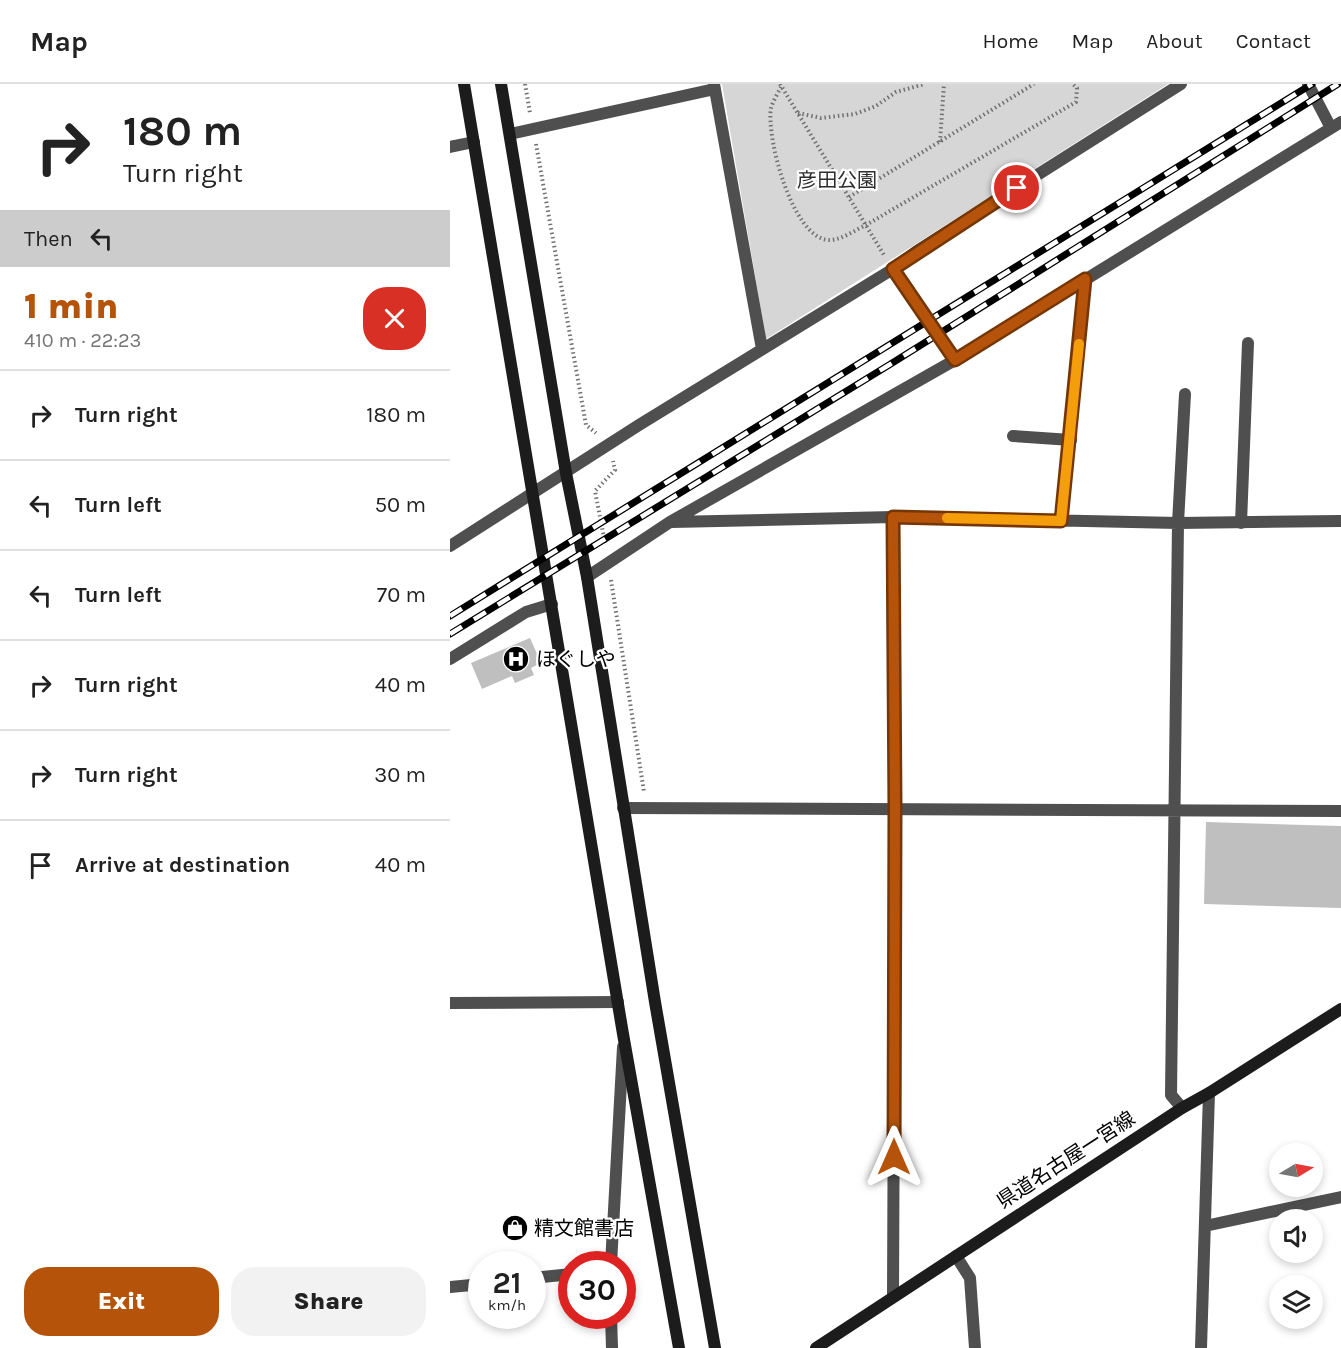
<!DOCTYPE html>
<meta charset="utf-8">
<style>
:root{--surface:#fff;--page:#f2f2f2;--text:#222;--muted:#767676;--line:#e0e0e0;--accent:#b45309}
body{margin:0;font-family:Karla,"Noto Sans JP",sans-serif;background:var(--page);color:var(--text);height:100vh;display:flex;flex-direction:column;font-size:22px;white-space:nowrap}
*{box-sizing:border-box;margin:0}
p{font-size:20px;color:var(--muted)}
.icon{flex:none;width:33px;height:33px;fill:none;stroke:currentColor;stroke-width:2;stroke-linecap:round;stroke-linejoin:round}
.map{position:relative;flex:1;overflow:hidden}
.drawer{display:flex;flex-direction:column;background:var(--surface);width:450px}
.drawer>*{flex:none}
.banner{background:#fff;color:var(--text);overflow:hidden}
.needle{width:39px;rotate:80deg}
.fabs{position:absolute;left:819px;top:1059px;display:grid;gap:12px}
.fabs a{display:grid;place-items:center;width:54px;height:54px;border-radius:50%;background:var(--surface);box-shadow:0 3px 9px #0003;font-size:30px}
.speed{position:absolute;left:18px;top:1167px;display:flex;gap:12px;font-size:30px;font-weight:700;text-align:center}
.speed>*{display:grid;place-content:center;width:78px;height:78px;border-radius:50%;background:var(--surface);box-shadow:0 3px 9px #0003;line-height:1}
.speed small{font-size:15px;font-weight:400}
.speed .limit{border:9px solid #d22;background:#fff;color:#111}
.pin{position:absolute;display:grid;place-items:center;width:51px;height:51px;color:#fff;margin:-26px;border:3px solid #fff;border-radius:50%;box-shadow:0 2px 6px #0007}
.me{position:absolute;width:66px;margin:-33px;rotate:0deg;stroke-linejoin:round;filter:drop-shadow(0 0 4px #0008)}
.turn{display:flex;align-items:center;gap:21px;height:126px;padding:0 24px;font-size:27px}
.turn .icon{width:78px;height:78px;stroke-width:2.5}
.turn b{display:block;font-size:42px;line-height:51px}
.then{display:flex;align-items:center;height:57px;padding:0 24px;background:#0003;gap:12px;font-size:22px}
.round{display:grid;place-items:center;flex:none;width:63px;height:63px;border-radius:24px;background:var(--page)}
.head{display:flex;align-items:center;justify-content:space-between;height:102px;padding:0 24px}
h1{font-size:36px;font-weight:800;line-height:45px;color:var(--accent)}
.primary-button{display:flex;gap:12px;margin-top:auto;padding:12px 24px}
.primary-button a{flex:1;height:69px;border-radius:24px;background:var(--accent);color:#fff;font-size:24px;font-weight:800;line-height:69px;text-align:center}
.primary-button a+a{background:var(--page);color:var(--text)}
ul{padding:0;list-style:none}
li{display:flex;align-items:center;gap:18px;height:90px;padding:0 24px;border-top:2px solid var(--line)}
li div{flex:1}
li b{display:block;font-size:22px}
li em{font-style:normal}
header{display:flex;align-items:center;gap:36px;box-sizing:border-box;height:84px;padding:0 30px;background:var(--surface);border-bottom:2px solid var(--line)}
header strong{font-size:28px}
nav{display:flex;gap:33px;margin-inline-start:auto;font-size:21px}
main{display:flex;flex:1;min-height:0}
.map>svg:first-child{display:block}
</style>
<header>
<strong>Map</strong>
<nav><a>Home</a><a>Map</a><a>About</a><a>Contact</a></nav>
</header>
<main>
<section class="drawer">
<div class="banner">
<div class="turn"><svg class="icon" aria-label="right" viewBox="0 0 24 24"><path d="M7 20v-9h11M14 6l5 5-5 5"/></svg><div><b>180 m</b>Turn right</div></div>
<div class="then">Then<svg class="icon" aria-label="left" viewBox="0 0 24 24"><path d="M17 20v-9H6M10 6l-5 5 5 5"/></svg></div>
</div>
<div class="head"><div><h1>1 min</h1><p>410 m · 22:23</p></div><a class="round" style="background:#d93025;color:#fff"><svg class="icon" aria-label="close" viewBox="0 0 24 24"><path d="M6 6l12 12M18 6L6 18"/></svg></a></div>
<ul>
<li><svg class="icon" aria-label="right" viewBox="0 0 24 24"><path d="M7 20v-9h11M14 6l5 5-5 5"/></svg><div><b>Turn right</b></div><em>180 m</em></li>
<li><svg class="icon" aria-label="left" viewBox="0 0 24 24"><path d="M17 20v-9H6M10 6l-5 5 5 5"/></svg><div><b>Turn left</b></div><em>50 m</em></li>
<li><svg class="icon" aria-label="left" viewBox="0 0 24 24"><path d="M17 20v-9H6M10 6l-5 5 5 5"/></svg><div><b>Turn left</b></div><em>70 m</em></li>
<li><svg class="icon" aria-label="right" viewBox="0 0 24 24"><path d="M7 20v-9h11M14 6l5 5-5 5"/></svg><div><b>Turn right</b></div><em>40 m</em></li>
<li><svg class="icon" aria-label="right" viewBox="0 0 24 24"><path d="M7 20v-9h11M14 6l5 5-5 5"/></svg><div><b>Turn right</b></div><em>30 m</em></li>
<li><svg class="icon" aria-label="arrive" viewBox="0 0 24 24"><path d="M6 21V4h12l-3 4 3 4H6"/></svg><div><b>Arrive at destination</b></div><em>40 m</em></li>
</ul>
<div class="primary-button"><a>Exit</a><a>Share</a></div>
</section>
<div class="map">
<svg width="891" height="1264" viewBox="0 0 891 1264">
<rect width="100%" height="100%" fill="#fff"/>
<path fill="#d6d6d6" d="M272 0H718L316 255Z"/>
<path fill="#bfbfbf" d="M80 554 91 579 81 584 84 591 65 599 62 592 32 605 21 579Z
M756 738 891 742V824L754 820Z"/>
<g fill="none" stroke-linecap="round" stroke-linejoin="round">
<path stroke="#717171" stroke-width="4" stroke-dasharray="1.5 3" stroke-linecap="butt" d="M75 0 80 29
M330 0 434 171
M331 3C328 9 323 17 321 24 316 53 342 153 378 156 390 157 405 146 416 141L626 18 627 4 623 0
M348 29 371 34 405 30 426 22 446 8 475 0
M490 58 494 0
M86 60 136 341 146 349
M399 113 584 0
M155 459 145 407 165 386 163 377
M161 496 194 708"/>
<path stroke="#4f4f4f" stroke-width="12" d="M264 0 312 265
M858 0 881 44
M60 50 265 5
M0 63 24 58
M443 185 505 276
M563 352 621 356
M443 433 445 724 443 1213
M611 437 635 196
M222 438 443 433 728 439 891 437
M791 439 798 259
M0 462 189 341 443 185 467 167 731 0
M137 493 220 438 505 276 891 38
M0 575 76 528 102 520
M173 724 891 727
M0 919 168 918
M732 1024 721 1011 728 439 735 310
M755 1142 891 1113
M506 1172 520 1194 525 1264
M161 1180 173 963
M82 1194 122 1190
M0 1203 32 1200
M161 1232 162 1264
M751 1264 759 1009"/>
<path stroke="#1c1c1c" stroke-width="12" d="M14 0 173 950 229 1264
M51 0 116 389 137 493 205 918 265 1264
M366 1264 732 1024 759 1009 891 925"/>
<g stroke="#000" stroke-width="7">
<path id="rail" d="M0 532 862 0
M0 550 439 281 888 0"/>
</g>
<use href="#rail" stroke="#fff" stroke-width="4.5" stroke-dasharray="14" stroke-linecap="butt"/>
</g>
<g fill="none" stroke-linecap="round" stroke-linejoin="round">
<g stroke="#753606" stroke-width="15">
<path id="route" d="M444 1073 445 724 443 433 611 437 635 195 505 276 443 185 567 104"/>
</g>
<use href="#route" stroke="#b45309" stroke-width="10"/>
<path stroke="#f59e0b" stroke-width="10" d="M497 434 611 437 629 260"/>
</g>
<defs>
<g id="hospital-disc" transform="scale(1.35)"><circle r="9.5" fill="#000" stroke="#fff"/><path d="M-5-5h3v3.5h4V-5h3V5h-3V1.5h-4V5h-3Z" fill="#fff"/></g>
<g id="shop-disc" transform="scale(1.35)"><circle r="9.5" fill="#000" stroke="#fff"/><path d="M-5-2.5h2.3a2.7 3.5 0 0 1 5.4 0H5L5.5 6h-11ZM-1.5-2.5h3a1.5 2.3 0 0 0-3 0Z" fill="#fff"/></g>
</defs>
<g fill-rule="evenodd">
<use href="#hospital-disc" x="66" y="575"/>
<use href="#shop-disc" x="65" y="1144"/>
</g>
<g text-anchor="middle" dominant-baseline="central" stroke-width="4.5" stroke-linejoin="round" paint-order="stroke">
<g font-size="20" fill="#2d2d2d" stroke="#fff">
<text x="387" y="96">彦田公園</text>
</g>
<g font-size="20" fill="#000" stroke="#fff" text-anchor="start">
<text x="86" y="575">ほぐしや</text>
<text x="84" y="1144">精文館書店</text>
</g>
<g font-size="20" fill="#000" stroke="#fff">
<text transform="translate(616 1076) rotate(-33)">県道名古屋一宮線</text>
</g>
</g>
</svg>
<div class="fabs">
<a><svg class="needle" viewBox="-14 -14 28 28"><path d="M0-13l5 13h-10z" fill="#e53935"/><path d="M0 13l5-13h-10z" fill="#767676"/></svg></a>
<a><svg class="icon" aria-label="sound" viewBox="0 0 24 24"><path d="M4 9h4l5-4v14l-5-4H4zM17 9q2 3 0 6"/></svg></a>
<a><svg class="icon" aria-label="layers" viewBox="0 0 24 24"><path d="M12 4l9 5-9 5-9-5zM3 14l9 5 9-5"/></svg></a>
</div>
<div class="speed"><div>21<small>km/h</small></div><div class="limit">30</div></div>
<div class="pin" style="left:567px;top:104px;background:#d93025"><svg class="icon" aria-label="arrive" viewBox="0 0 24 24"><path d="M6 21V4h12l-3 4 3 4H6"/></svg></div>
<svg class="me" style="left:444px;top:1073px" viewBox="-20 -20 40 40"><path d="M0-17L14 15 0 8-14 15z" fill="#b45309" stroke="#fff" stroke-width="4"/></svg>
</div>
</main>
